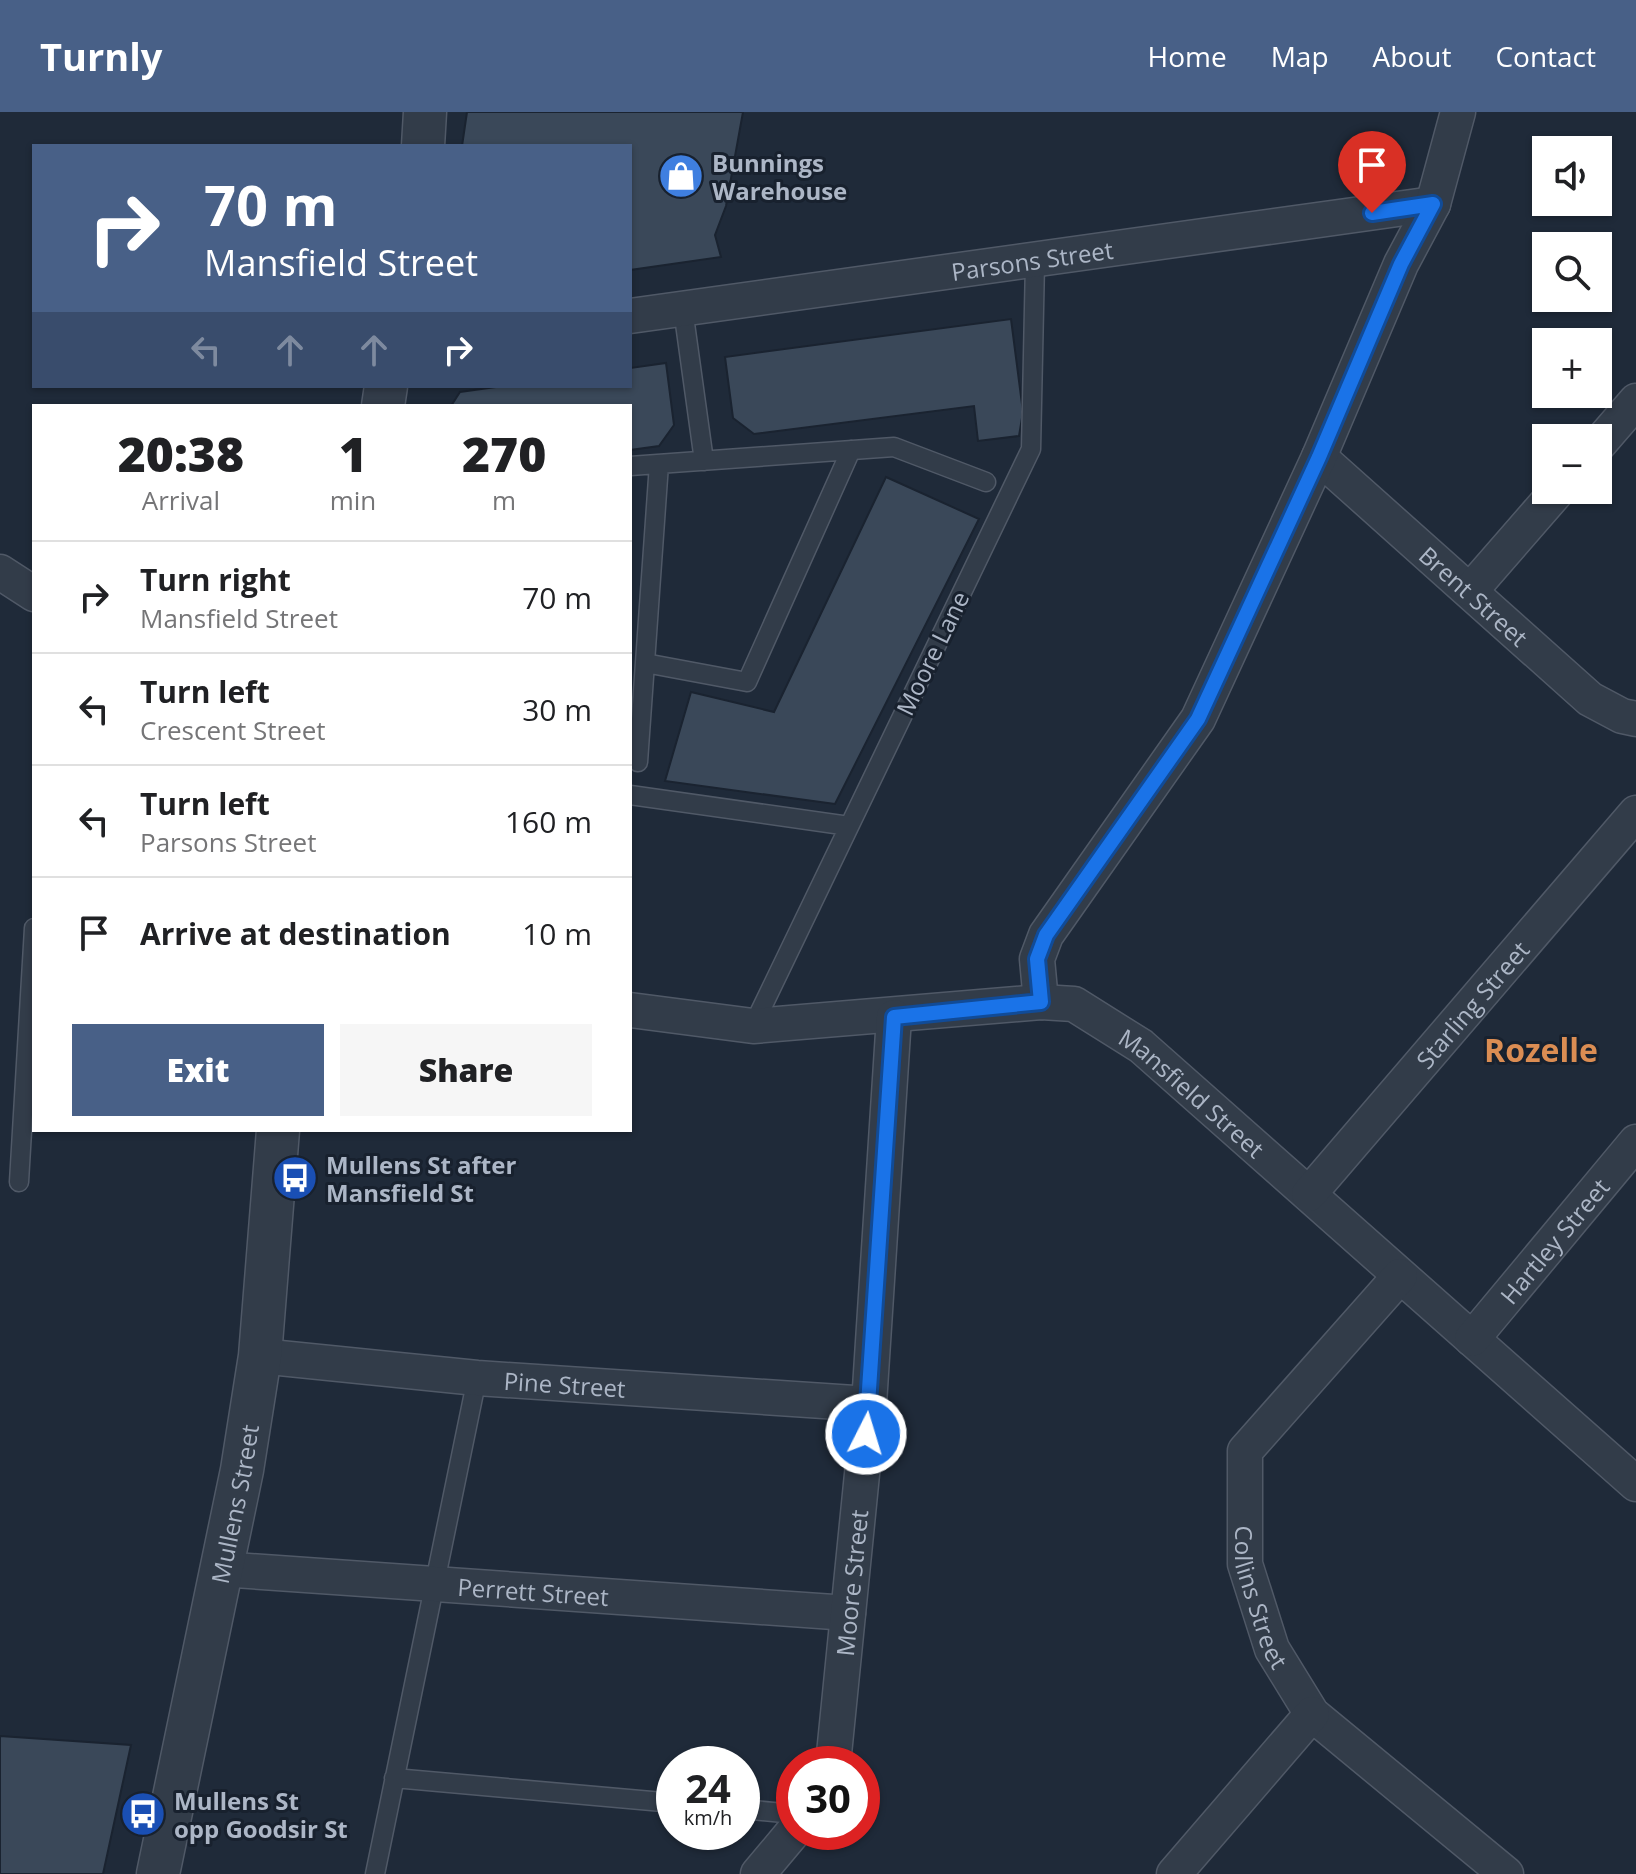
<!DOCTYPE html>
<meta charset="utf-8">
<style>
:root{--surface:#fff;--page:#f6f6f6;--text:#202124;--muted:#757577;--line:#e0e0e0;--accent:#486087}
body{margin:0;font-family:"Open Sans",sans-serif;background:var(--page);color:var(--text);height:100vh;display:flex;flex-direction:column;font-size:30px;white-space:nowrap}
*{box-sizing:border-box;margin:0}
p{font-size:26px;color:var(--muted)}
.icon{flex:none;width:44px;height:44px;fill:none;stroke:currentColor;stroke-width:2;stroke-linecap:round;stroke-linejoin:round}
.map{position:relative;flex:1;overflow:hidden}
.panel{position:absolute;left:32px;top:292px;width:600px;height:728px;display:flex;flex-direction:column;background:var(--surface);border-radius:0px;box-shadow:0 2px 6px #0004}
.panel>*{flex:none}
.guide{position:absolute;left:32px;top:32px;width:600px;height:244px;border-radius:0px;box-shadow:0 2px 6px #0004;background:#486087;color:#fff;overflow:hidden}
.tools{position:absolute;left:1532px;top:24px;display:grid;gap:16px}
.tools a{display:grid;place-items:center;width:80px;height:80px;border-radius:0px;background:var(--surface);box-shadow:0 2px 6px #0004;font-size:40px}
.speed{position:absolute;left:656px;top:1634px;display:flex;gap:16px;font-size:40px;font-weight:700;text-align:center}
.speed>*{display:grid;place-content:center;width:104px;height:104px;border-radius:50%;background:var(--surface);box-shadow:0 2px 6px #0004;line-height:1}
.speed small{font-size:20px;font-weight:400}
.speed .limit{border:12px solid #d22;background:#fff;color:#111}
.pin{position:absolute;display:grid;place-items:center;width:68px;height:68px;color:#fff;margin:-82px -34px;border-radius:50% 50% 50% 0;rotate:-45deg;box-shadow:0 0 8px #0007}
.pin .icon{rotate:45deg}
.me{position:absolute;width:88px;margin:-44px;rotate:5deg;stroke-linejoin:round;filter:drop-shadow(0 0 6px #0008)}
.turn{display:flex;align-items:center;gap:28px;height:168px;padding:0 40px;font-size:36px}
.turn .icon{width:104px;height:104px;stroke-width:2.5}
.turn b{display:block;font-size:56px;line-height:68px}
.lanes{display:flex;align-items:center;height:76px;padding:0 40px;background:#0003;justify-content:center;gap:40px;direction:ltr}
.lanes .off{opacity:.35}
.eta{display:flex;justify-content:space-evenly;align-items:center;height:136px;text-align:center}
.eta b{font-size:48px;font-weight:800;line-height:56px}
.button{display:flex;gap:16px;margin-top:auto;padding:16px 40px}
.button a{flex:1;height:92px;border-radius:0px;background:var(--accent);color:#fff;font-size:32px;font-weight:800;line-height:92px;text-align:center}
.button a+a{background:var(--page);color:var(--text)}
ul{padding:0;list-style:none}
li{display:flex;align-items:center;gap:24px;height:112px;padding:0 40px;border-top:2px solid var(--line)}
li div{flex:1}
li b{display:block;font-size:30px}
li em{font-style:normal}
header{display:flex;align-items:center;gap:48px;box-sizing:border-box;height:112px;padding:0 40px;background:var(--accent);color:#fff}
header strong{font-size:38px}
nav{display:flex;gap:44px;margin-inline-start:auto;font-size:28px}
.map>svg:first-child{display:block}
</style>
<header>
<strong>Turnly</strong>
<nav><a>Home</a><a>Map</a><a>About</a><a>Contact</a></nav>
</header>
<div class="map">
<svg width="1636" height="1762" viewBox="0 0 1636 1762">
<rect width="100%" height="100%" fill="#1f2a39"/>
<path fill="#3a4859" stroke="#1a2330" stroke-width="2" d="M467 0H743L726 94 715 123 721 145 630 158V34H462Z
M1011 207 1023 300 1019 324 978 329 974 294 754 322 733 306 725 245Z
M666 251 674 313 659 334 630 338V294H451L460 280 503 274H630V256Z
M886 365 979 407 835 692 665 669 691 580 774 600Z
M0 1624 131 1633 103 1762H0Z"/>
<g fill="none" stroke-linecap="round" stroke-linejoin="round">
<g stroke="#505967" stroke-width="21">
<path id="service" d="M683 197 704 349
M630 354 894 335 986 370
M645 551 747 570 851 338
M638 650 659 352
M630 683 849 714
M753 914 1031 337 1035 150
M19 1070 34 816
M394 1666 674 1691
M742 1697 794 1702
M375 1762 477 1266"/>
</g>
<g stroke="#505967" stroke-width="37">
<g id="minor">
<path id="s1" d="M630 204 1433 92"/>
<path d="M1598 333 1636 289"/>
<path id="s2" d="M1319 345 1590 587 1622 604 1636 607"/>
<path d="M0 460 34 482"/>
<path d="M1471 478 1558 378"/>
<path d="M1041 890 1037 847 1046 823 1198 607 1319 345 1401 152 1433 92 1458 0"/>
<path id="s3" d="M630 898 753 914 1041 890 1074 892 1141 934 1636 1372"/>
<path id="s4" d="M1309 1082 1636 701"/>
<path id="s5" d="M1400 1164 1245 1339V1452L1272 1537 1312 1602 1506 1762"/>
<path id="s6" d="M1472 1227 1636 1030"/>
<path id="s7" d="M260 1244 477 1266 869 1292"/>
<path id="s8" d="M220 1457 848 1501"/>
<path id="s9" d="M833 1652 869 1292 894 905"/>
<path d="M758 1762 794 1719"/>
<path d="M1174 1762 1312 1602"/>
</g>
</g>
<g stroke="#505967" stroke-width="45">
<g id="tertiary">
<path d="M423 34 425 0"/>
<path d="M383 294 386 274"/>
<path id="s10" d="M158 1762 242 1358 260 1244 278 1018"/>
</g>
</g>
<use href="#service" stroke="#323c49" stroke-width="18"/>
<use href="#minor" stroke="#323c49" stroke-width="34"/>
<use href="#tertiary" stroke="#323c49" stroke-width="42"/>
</g>
<g fill="none" stroke-linecap="round" stroke-linejoin="round">
<g stroke="#114b97" stroke-width="20">
<path id="route" d="M866 1322 894 905 1041 890 1037 847 1046 823 1198 607 1319 345 1401 152 1433 92 1372 101"/>
</g>
<use href="#route" stroke="#1a73e8" stroke-width="14"/>
</g>
<defs>
<g id="shop-disc" transform="scale(2.3)"><circle r="9.5" fill="#3f7fe0" stroke="#18212e"/><path d="M-5-2.5h2.3a2.7 3.5 0 0 1 5.4 0H5L5.5 6h-11ZM-1.5-2.5h3a1.5 2.3 0 0 0-3 0Z" fill="#fff"/></g>
<g id="bus-disc" transform="scale(2.3)"><circle r="9.5" fill="#1a4fb4" stroke="#18212e"/><path d="M-5-6H5V4H4V6H2V4H-2V6H-4V4H-5ZM-3.5-4V0h7V-4ZM-3.5 1.2v1.5H-2V1.2ZM2 1.2v1.5H3.5V1.2Z" fill="#fff"/></g>
</defs>
<g fill-rule="evenodd">
<use href="#shop-disc" x="681" y="64"/>
<use href="#bus-disc" x="295" y="1066"/>
<use href="#bus-disc" x="143" y="1702"/>
</g>
<g text-anchor="middle" dominant-baseline="central" stroke-width="6" stroke-linejoin="round" paint-order="stroke">
<g font-size="24" font-weight="bold" fill="#acb6c6" stroke="#18212e" text-anchor="start">
<text x="712" y="50">Bunnings<tspan x="712" dy="28">Warehouse</tspan></text>
<text x="326" y="1052">Mullens St after<tspan x="326" dy="28">Mansfield St</tspan></text>
<text x="174" y="1688">Mullens St<tspan x="174" dy="28">opp Goodsir St</tspan></text>
</g>
<g font-size="24" fill="#acb6c6" stroke="#18212e">
<text stroke="none"><textPath href="#s1" startOffset="406">Parsons Street</textPath></text>
<text stroke="none"><textPath href="#s2" startOffset="208">Brent Street</textPath></text>
<text transform="translate(932 541) rotate(-64)">Moore Lane</text>
<text stroke="none"><textPath href="#s4" startOffset="250">Starling Street</textPath></text>
<text stroke="none"><textPath href="#s3" startOffset="594">Mansfield Street</textPath></text>
<text stroke="none"><textPath href="#s6" startOffset="128">Hartley Street</textPath></text>
<text stroke="none"><textPath href="#s7" startOffset="306">Pine Street</textPath></text>
<text stroke="none"><textPath href="#s10" startOffset="378">Mullens Street</textPath></text>
<text stroke="none"><textPath href="#s9" startOffset="182">Moore Street</textPath></text>
<text stroke="none"><textPath href="#s8" startOffset="314">Perrett Street</textPath></text>
<text stroke="none"><textPath href="#s5" startOffset="382">Collins Street</textPath></text>
</g>
<g font-size="32" font-weight="bold" fill="#db8d53" stroke="#18212e">
<text x="1541" y="937">Rozelle</text>
</g>
</g>
</svg>
<div class="tools">
<a><svg class="icon" aria-label="sound" viewBox="0 0 24 24"><path d="M4 9h4l5-4v14l-5-4H4zM17 9q2 3 0 6"/></svg></a>
<a><svg class="icon" aria-label="search" viewBox="0 0 24 24"><circle cx="10" cy="10" r="6"/><path d="M15 15l6 6"/></svg></a>
<a>+</a>
<a>−</a>
</div>
<div class="speed"><div>24<small>km/h</small></div><div class="limit">30</div></div>
<div class="pin" style="left:1372px;top:101px;background:#d93025"><svg class="icon" aria-label="arrive" viewBox="0 0 24 24"><path d="M6 21V4h12l-3 4 3 4H6"/></svg></div>
<svg class="me" style="left:866px;top:1322px" viewBox="-20 -20 40 40"><circle r="17" fill="#1a73e8" stroke="#fff" stroke-width="3"/><path d="M0-11L8 9 0 5-8 9z" fill="#fff"/></svg>
<div class="guide">
<div class="turn"><svg class="icon" aria-label="right" viewBox="0 0 24 24"><path d="M7 20v-9h11M14 6l5 5-5 5"/></svg><div><b>70 m</b>Mansfield Street</div></div>
<div class="lanes"><svg class="icon off" aria-label="left" viewBox="0 0 24 24"><path d="M17 20v-9H6M10 6l-5 5 5 5"/></svg><svg class="icon off" aria-label="ahead" viewBox="0 0 24 24"><path d="M12 20V5M6 11l6-6 6 6"/></svg><svg class="icon off" aria-label="ahead" viewBox="0 0 24 24"><path d="M12 20V5M6 11l6-6 6 6"/></svg><svg class="icon" aria-label="right" viewBox="0 0 24 24"><path d="M7 20v-9h11M14 6l5 5-5 5"/></svg></div>
</div>
<section class="panel">
<div class="eta">
<div><b>20:38</b><p>Arrival</p></div>
<div><b>1</b><p>min</p></div>
<div><b>270</b><p>m</p></div>
</div>
<ul>
<li><svg class="icon" aria-label="right" viewBox="0 0 24 24"><path d="M7 20v-9h11M14 6l5 5-5 5"/></svg><div><b>Turn right</b><p>Mansfield Street</p></div><em>70 m</em></li>
<li><svg class="icon" aria-label="left" viewBox="0 0 24 24"><path d="M17 20v-9H6M10 6l-5 5 5 5"/></svg><div><b>Turn left</b><p>Crescent Street</p></div><em>30 m</em></li>
<li><svg class="icon" aria-label="left" viewBox="0 0 24 24"><path d="M17 20v-9H6M10 6l-5 5 5 5"/></svg><div><b>Turn left</b><p>Parsons Street</p></div><em>160 m</em></li>
<li><svg class="icon" aria-label="arrive" viewBox="0 0 24 24"><path d="M6 21V4h12l-3 4 3 4H6"/></svg><div><b>Arrive at destination</b></div><em>10 m</em></li>
</ul>
<div class="button"><a>Exit</a><a>Share</a></div>
</section>
</div>
